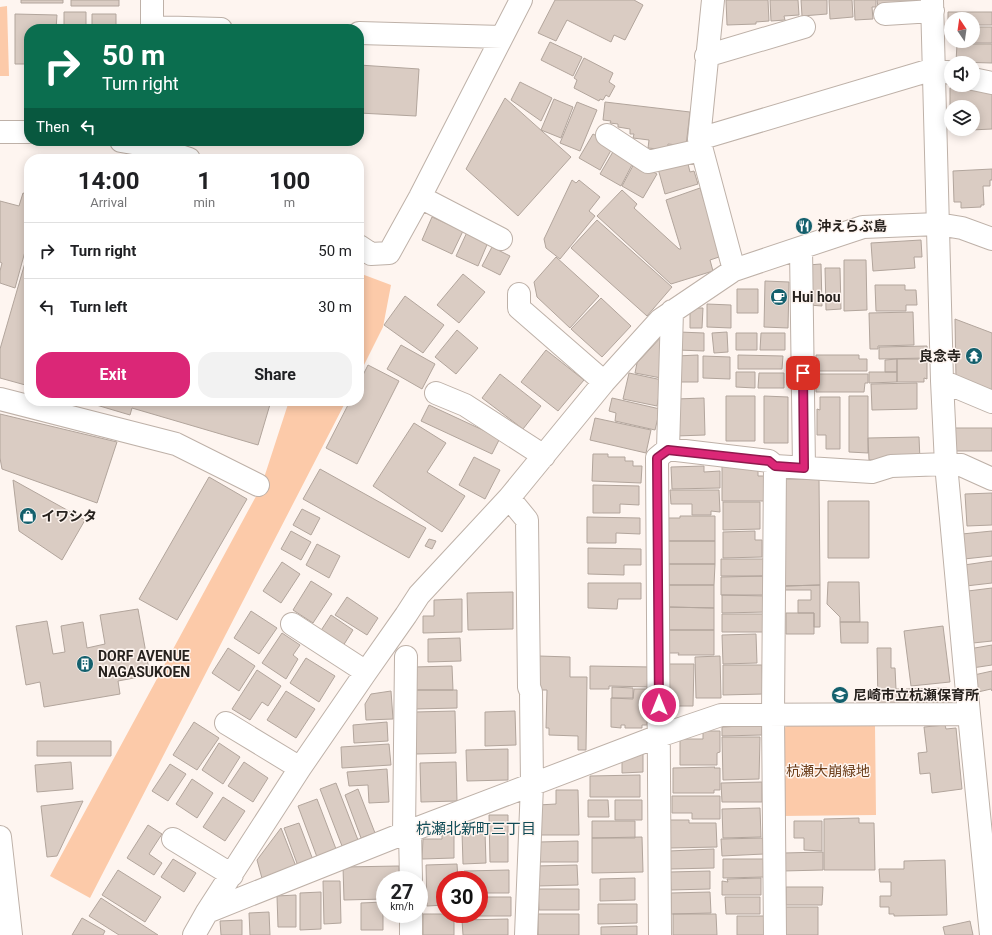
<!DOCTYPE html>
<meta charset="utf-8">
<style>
:root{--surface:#fff;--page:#f2f2f2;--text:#202124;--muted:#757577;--line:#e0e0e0;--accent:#db2777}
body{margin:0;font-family:Roboto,"Noto Sans JP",sans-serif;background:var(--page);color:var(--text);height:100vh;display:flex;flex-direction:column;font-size:15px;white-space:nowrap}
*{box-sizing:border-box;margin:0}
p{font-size:13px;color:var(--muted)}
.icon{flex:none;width:22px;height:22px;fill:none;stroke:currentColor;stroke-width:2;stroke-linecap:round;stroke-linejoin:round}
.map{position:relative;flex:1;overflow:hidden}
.side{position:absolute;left:24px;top:154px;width:340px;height:252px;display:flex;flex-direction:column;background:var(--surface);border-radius:16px;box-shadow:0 2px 10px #0003}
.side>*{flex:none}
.hud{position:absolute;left:24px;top:24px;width:340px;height:122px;border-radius:16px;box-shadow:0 2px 10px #0003;background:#0b6e4f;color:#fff;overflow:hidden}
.needle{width:26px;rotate:347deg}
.buttons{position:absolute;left:944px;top:12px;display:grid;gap:8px}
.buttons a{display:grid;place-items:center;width:36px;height:36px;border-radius:50%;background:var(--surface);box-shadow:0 2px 10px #0003;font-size:20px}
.speed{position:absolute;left:376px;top:871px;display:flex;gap:8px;font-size:20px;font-weight:700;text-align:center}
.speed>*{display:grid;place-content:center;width:52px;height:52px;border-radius:50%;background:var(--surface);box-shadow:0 2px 10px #0003;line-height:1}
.speed small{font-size:10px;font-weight:400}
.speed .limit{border:6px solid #d22;background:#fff;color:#111}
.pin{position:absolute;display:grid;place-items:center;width:34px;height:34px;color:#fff;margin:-17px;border-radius:8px;box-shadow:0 2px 6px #0006}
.me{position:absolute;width:44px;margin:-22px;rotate:0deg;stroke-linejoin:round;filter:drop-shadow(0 0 3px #0008)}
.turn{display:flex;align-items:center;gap:14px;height:84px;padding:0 12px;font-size:18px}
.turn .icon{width:52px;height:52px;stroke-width:2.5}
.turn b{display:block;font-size:28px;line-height:34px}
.then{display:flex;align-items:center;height:38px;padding:0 12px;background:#0003;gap:8px;font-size:15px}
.eta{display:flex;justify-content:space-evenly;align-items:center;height:68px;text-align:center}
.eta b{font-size:24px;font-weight:700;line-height:28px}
.primary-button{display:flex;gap:8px;margin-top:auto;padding:8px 12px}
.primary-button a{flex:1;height:46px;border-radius:16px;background:var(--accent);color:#fff;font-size:16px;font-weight:700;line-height:46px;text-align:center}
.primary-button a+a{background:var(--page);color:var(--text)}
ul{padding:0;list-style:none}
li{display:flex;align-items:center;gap:12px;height:56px;padding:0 12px;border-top:1px solid var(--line)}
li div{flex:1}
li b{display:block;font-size:15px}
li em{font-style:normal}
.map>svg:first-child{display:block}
</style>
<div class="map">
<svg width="992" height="935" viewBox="0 0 992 935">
<rect width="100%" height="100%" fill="#fef5f0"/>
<path fill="#fccaa9" d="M7 6 9 76H0V7Z
M359 273 391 285 383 327 359 375Z
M289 401H346L90 898 50 876 261 487Z
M787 726H875L876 815 782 816 780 731Z"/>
<path fill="#daccc3" stroke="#b2a59c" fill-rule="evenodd" d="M21 0H63V3H21Z
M71 0H119V6H71Z
M555 0H634L643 5 625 40 614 35 611 42 567 20 556 41 538 33Z
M726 0H768L769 21 756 22V24L727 25Z
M770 0H798L799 15 784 16 785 20 771 21Z
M801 0H827V14L802 16Z
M829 0H852L853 17 830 19Z
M854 0H876V7H872L873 19 855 20Z
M877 0H915L916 4 878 7Z
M64 12H86V29H64Z
M948 12H992V25H973V19H951V25H948Z
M15 14 57 15 56 29H29V64H15Z
M92 14H116V29H92Z
M973 27H992V43H952V41H973Z
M550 42 582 57 573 76 541 60Z
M957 44H992V63L956 62Z
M584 58 613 73 609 82 615 86 609 97 606 95 603 100 600 99 599 101 574 88 577 80 574 78Z
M359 65 419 69 416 116 359 113Z
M520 82 552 98 541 121 511 100Z
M954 85H970L992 91V129L950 131V88ZM951 107H973V129H951Z
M505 98 571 157 518 216 466 169Z
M554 99 573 107 561 138 541 130Z
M577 102 597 110 580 151 560 143Z
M605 102 690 112 686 146 668 144 667 150 648 148 649 140 633 138 634 134H630V129L618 127V124L610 123 611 121 603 120Z
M593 134 614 145 600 170 579 158Z
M614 150 634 161 621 186 600 174Z
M635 162 657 174 643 198 622 186Z
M688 164 690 172 694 171 698 184 665 194 657 165Z
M992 169V180H990V186H983L984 205H981V207L961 208V202H954L953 171Z
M572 180 576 183 579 180 600 197 589 211 595 216 560 259 546 248 544 239Z
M700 188 722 256 710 260 713 271 671 284 597 216 622 190 637 204 634 208 679 249H681L666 200Z
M23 193 29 195V237L15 288 0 283V271L2 263 0 262V201L19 206Z
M432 217 463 231 452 254 422 240Z
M597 220 672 287 647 316 571 248Z
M468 230 489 240 478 266 456 256Z
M921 240 922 257H914L915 268 873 271 871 243Z
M492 247 510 256 500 275 482 266Z
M29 249V386L0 378V349Z
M556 257 599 296 570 328 537 297 534 282Z
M844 260H866L867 310 844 311Z
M821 264 822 306 809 305 808 265Z
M825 268H840L841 309 826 310Z
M463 274 485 292 459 323 437 305Z
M765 281 789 282 788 328 764 327Z
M875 285H905V290H916L917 305H906V311H876Z
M737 289H758V313H737Z
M405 296 444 325 423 353 384 325Z
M601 298 631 326 602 357 571 329Z
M707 304 731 305V328L707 327Z
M690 308H703L702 328H690Z
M913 312 914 345 878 346V349H870L869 313Z
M955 319 992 333V395L956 379Z
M457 330 478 348 456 374 435 357Z
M679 332 704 333V351L678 350Z
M727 332 728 352 714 353 712 333Z
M736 333H757V350H736Z
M761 333H785V350H760Z
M661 337V378L635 373 637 363Z
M401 345 435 364 422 389 387 369Z
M927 346V358L879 359V347Z
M546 350 584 380 558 411 521 382Z
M698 355V382H676V356Z
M738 355 783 356 782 369H738Z
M816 355H859V359H867V371H816Z
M703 356 730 357V379L703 378Z
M897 359H927V379L924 378V382H897Z
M897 359V372H885V360Z
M368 365 399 381 357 464 326 448 350 401H359V383Z
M736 372H755V388L736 387Z
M869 372H897V382L869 383Z
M629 373 662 380 657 406 623 399Z
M759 373H784V388H758Z
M500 374 541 406 523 429 482 398Z
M816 374H868V383H865L864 392H816Z
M917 383V409L872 410 871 384Z
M726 396H755V441H726Z
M764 396 788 397V443H764Z
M849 396H868V453L849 452Z
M820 397H840V449H826V435H817V409L820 410Z
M612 398 660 409 655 430 615 421 616 413 609 411Z
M704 398 705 435 676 436V399Z
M94 401H271L258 445 132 408 130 415 93 404Z
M429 405 500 438 492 454 421 421Z
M0 414 117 442 97 503 2 469 0 458Z
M595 418 651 430 646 453 590 440Z
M414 423 446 443 427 472 465 496 442 532 373 486Z
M954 428H992V451H954Z
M919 437 920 460H869L868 438Z
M593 454H608V457H625V461H633V466H642L641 483 592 481Z
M474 457 500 470 485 499 459 485Z
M722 464 758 467V476H765V501H722Z
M704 466V472L720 471V488L672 489 671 467Z
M320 469 426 528 409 558 303 499Z
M209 477 247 499 177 620 139 599Z
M785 479H819L820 585 785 586Z
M13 480 85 520 62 560 19 531Z
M593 485 639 486V505L620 504V513H593Z
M670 490H719L720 512 711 511V515H692V504H671Z
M992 493V525L967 526 965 494Z
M828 501H869V558H828Z
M723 502H760V529L723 530Z
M302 509 320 518 311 535 293 525Z
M680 516H715V541H668V518H680Z
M587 517 640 518V534L616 533V543H587Z
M291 531 311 542 301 560 281 549Z
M755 531V540H762V557L723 558V532Z
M992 531V556L964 559 962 534Z
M429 539 436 541 432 549 425 546Z
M668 541H715V564H668Z
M317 544 340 556 329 578 306 565Z
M588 548 641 549V565H624V575L588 574Z
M721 559H766V576H721Z
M992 561V583L966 586 964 565Z
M282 562 300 574 281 603 263 591Z
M668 564H715L714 585H668Z
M766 576V595H721V577Z
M311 581 332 594 313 623 293 610Z
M828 582H859L860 622H840V617L827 604Z
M588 583H641V599H618L617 609 588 608Z
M668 585H714V608L668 607Z
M820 585V627H814V613H798V600H811V590H785V586Z
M992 588V641L973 643 968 591Z
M513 592V629L468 630 467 593Z
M722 595 766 596V612L722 613Z
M347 597 378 618 367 635 335 615Z
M462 599V632L423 633V616H434V600Z
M668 607 714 608V630H668Z
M138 609 150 675 118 681 120 694 44 707 40 682 26 685 16 626 47 621 53 654 65 652 61 626 83 622 87 648 105 644 100 615Z
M251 611 277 628 259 654 234 638Z
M786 613H814V634H786Z
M722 614H765V632H722Z
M331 615 353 630 343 646 320 632Z
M840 622H868V643H841Z
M943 626 950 682 911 686 904 631Z
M668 630H714V655H678L679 653H667Z
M282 633 300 645 293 655 298 659 286 679 262 663Z
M756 634 757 663 723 664 722 635Z
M460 638 461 661 428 662V639Z
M992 645V665L972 668 969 649Z
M228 648 255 666 239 691 212 673Z
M877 648H891V668H895L896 689H899V704H878Z
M539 656 570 657V677H587L586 750H578V736L549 735V728H546L547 690H539Z
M720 656 721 698H696L695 657Z
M306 658 335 676 319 702 290 683Z
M669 664H694L693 706H668Z
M723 665H762L763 694 723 695Z
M452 666 453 690H415L414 667Z
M590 666 651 667V687L609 686V689H590Z
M257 670 281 686 268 706 262 702 250 720 232 709Z
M992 671V691L991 689 978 692 974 675Z
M612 687 633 688V698H612Z
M947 688 948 705 906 706V689Z
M634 689H651L650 721 647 722V725H642V728H625V725H621V728L611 727V698L633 699Z
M415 690H457V708L415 709Z
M286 691 315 709 296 738 267 720Z
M391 691 393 719 366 720 365 704 371 694Z
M455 711 456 753 416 754 415 712Z
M515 711 516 745 485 746V712Z
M194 722 219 738 197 770 173 755Z
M387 722 388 741 354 743 353 725Z
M762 725V735L722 736V727Z
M945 725 946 729 956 728 962 789 932 793 930 773 920 774 918 753 927 752 924 727Z
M703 731H720V752L717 753V765H680V739H703Z
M722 737H760L759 779 723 780Z
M37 741H111V756H37Z
M219 743 240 757 223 784 202 770Z
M389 744 391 765 342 768 341 747Z
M508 749V780L467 781 466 750Z
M643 754V772L622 773V761Z
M71 762 73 789 37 792 35 765Z
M244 762 268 778 253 802 228 786Z
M456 762 457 801 421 802 420 763Z
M170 764 186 774 168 801 152 791Z
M715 767 714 768H720V790H714V793H673V768Z
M387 769 389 802 369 803 368 785 349 786 347 772Z
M640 775V797H590V776Z
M192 779 213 793 197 818 176 804Z
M762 782V802H722L721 783Z
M336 783 358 840 342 846 320 789Z
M358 789 375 833 361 838 345 795Z
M556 790H578L579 835H538V805L556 804Z
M672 796H720V819H692V813H672Z
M223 797 245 811 225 841 203 827Z
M317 799 336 849 317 857 298 806Z
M588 800H608L609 817H588Z
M615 800H642V820H615Z
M83 801 57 856 47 857 41 806Z
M760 808 761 837 723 838 722 809Z
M489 815H508V862H490Z
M859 818V823H874L875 870H824V819Z
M669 820H689V823H716L717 847 669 848Z
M592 821H635V838H592Z
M794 821H822V851L804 850V838H794Z
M299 823 313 860 298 866 284 828Z
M148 825 162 834 149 854 162 863 154 875 127 858Z
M281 828 297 869 263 882 257 860Z
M442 829H454V858L422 859 423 839H442Z
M462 832H485L486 863 463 864Z
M642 837 643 872 592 873V838Z
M763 838 764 854 722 856 721 839Z
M578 841V862H539V842Z
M714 849V868L670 869 669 851Z
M823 852V870L783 871 784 853Z
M173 859 196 873 184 892 161 877Z
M723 859H765V877L723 878Z
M945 860 947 915 894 916V914H889V907H880V896H891V882H880L879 869H904V861Z
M457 864 458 880H445V905L427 906 426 865Z
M577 865 578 885 537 886 536 866Z
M399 866V880H385V899L344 900 343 867Z
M118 870 161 897 145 922 102 895Z
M509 870V893H479V880H464V871Z
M710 871V889L671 890 670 872Z
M635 878V900L600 901V879Z
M761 878V895H722V881L728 882 727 879Z
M323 881H340L341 923 324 924Z
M786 887H823L822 905H786Z
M538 889H579V910H539Z
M321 892V929L300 930V893Z
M710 892 711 913 671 914V893Z
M296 895V927H278L277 896Z
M479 897H511V916H464V914H479Z
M725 897H760V914H726Z
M101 898 158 935H119L89 916Z
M383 902V930H361V903Z
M598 904H637V923L598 924Z
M784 907H818V935H784Z
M269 912 270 935H250L249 913Z
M423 914H454V935H423Z
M538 914H579V935H538Z
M673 914H716L717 935H673Z
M737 916H767V935H737Z
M82 918 105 931 103 935H72Z
M508 919V935H463L462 920Z
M242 920V935H221L220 921Z
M970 921 973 935H945L943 927Z
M637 926V935H601V927Z"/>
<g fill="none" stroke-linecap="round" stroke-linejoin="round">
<g stroke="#beb1a8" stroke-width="24">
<path id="minor" d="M713 0 699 139 734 270
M932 0 942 381 946 464 969 714 991 935
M885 14 933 11
M152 27 221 29
M152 29V0
M359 33 502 37
M706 56 804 27
M973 79 992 83
M0 132H29
M607 135 648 162 701 150
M699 139 934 69 951 73
M121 141 150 146 189 159
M420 197 501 239
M359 246 371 254 389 253 420 197 521 0
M801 248 804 468
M519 294V308L604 382
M942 381 992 402
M436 393 465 405 544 456
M0 399 176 444 258 485
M668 449 769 461 775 466 872 472 891 466 946 464 961 465 992 479
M775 466 773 715 775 935
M509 498 527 520 529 687 531 692 532 785 526 935
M292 624 366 672
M226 723 300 768
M410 831 411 880
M404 834 406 657
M173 839 232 875
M207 912 410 831 659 736 721 715 969 714
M411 914V935
M194 935 207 912 300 768 366 672 406 615 419 595 509 498 604 382 660 320 734 270 863 227 938 224 962 228 992 239
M660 935 657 458 668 449 672 311"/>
</g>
<g stroke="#beb1a8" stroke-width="24">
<path id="major" d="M0 837 11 935"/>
</g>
<use href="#minor" stroke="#fff" stroke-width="22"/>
<use href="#major" stroke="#fff" stroke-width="22"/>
</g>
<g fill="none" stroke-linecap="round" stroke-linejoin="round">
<g stroke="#8e194d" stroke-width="10">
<path id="route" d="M659 705 657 458 668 450 769 461 775 466 804 468 803 373"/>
</g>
<use href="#route" stroke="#db2777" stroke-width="7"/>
</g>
<defs>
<g id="restaurant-disc" transform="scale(0.9)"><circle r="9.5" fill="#14606d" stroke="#fef5f0"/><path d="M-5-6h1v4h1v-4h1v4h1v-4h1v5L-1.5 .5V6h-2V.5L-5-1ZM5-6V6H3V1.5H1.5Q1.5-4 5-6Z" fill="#fff"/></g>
<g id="cafe-disc" transform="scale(0.9)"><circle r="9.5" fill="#14606d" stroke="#fef5f0"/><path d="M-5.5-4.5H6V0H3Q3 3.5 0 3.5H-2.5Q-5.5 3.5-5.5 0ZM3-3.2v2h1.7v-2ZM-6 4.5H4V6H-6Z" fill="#fff"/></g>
<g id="temple-disc" transform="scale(0.9)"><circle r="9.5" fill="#14606d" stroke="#fef5f0"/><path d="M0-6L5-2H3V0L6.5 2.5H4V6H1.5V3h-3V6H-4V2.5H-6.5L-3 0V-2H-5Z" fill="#fff"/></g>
<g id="shop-disc" transform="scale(0.9)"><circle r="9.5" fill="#14606d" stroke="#fef5f0"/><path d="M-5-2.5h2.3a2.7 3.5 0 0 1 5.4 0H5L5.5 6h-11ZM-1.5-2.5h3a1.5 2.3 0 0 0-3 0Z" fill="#fff"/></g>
<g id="building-disc" transform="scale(0.9)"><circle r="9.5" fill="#14606d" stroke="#fef5f0"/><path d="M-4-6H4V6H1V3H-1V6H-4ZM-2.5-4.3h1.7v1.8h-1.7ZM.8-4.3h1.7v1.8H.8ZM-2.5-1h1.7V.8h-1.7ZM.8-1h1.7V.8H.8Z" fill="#fff"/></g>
<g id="school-disc" transform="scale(0.9)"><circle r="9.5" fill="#14606d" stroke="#fef5f0"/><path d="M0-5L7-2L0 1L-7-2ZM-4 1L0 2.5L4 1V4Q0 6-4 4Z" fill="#fff"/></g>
</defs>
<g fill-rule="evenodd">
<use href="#restaurant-disc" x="804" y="226"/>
<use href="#cafe-disc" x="779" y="297"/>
<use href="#temple-disc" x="974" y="356"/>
<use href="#shop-disc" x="28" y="516"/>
<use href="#building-disc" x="85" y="664"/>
<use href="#school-disc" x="840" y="695"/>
</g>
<g text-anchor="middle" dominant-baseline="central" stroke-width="3" stroke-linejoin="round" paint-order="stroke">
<g font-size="14" font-weight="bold" fill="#27221e" stroke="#fef5f0" text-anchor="start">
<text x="817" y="226">沖えらぶ島</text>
<text x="792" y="297">Hui hou</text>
<text x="961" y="356" text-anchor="end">良念寺</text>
<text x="41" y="516">イワシタ</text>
<text x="98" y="656">DORF AVENUE<tspan x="98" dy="16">NAGASUKOEN</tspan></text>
<text x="853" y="695">尼崎市立杭瀬保育所</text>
</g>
<g font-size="14" fill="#6b3d19" stroke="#fef5f0">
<text x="828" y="771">杭瀬大崩緑地</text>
</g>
<g font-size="15" fill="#104b56" stroke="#fef5f0">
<text x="476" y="829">杭瀬北新町三丁目</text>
</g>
</g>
</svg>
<div class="buttons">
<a><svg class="needle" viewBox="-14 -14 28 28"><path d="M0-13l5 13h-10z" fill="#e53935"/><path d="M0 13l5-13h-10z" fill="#757577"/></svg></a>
<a><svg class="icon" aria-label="sound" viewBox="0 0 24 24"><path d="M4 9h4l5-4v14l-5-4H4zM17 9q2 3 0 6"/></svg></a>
<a><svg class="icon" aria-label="layers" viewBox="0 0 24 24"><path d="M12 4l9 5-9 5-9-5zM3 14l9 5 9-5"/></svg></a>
</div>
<div class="speed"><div>27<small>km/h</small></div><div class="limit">30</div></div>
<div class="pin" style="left:803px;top:373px;background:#d93025"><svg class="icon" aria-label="arrive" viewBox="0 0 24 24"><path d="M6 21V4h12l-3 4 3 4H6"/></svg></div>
<svg class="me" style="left:659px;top:705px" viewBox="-20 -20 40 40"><circle r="17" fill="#db2777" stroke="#fff" stroke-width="3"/><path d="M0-11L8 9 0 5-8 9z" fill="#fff"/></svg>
<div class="hud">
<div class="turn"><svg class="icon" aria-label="right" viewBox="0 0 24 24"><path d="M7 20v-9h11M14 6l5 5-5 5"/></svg><div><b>50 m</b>Turn right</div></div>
<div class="then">Then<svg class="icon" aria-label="left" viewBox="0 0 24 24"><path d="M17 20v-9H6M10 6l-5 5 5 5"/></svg></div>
</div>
<section class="side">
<div class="eta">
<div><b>14:00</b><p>Arrival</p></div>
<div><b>1</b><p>min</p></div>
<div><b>100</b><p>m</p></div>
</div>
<ul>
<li><svg class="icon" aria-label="right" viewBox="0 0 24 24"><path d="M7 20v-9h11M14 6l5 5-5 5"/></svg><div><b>Turn right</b></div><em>50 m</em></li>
<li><svg class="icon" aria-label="left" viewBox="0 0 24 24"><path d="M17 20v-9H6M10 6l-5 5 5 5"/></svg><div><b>Turn left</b></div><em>30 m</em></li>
</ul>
<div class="primary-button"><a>Exit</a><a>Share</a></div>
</section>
</div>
